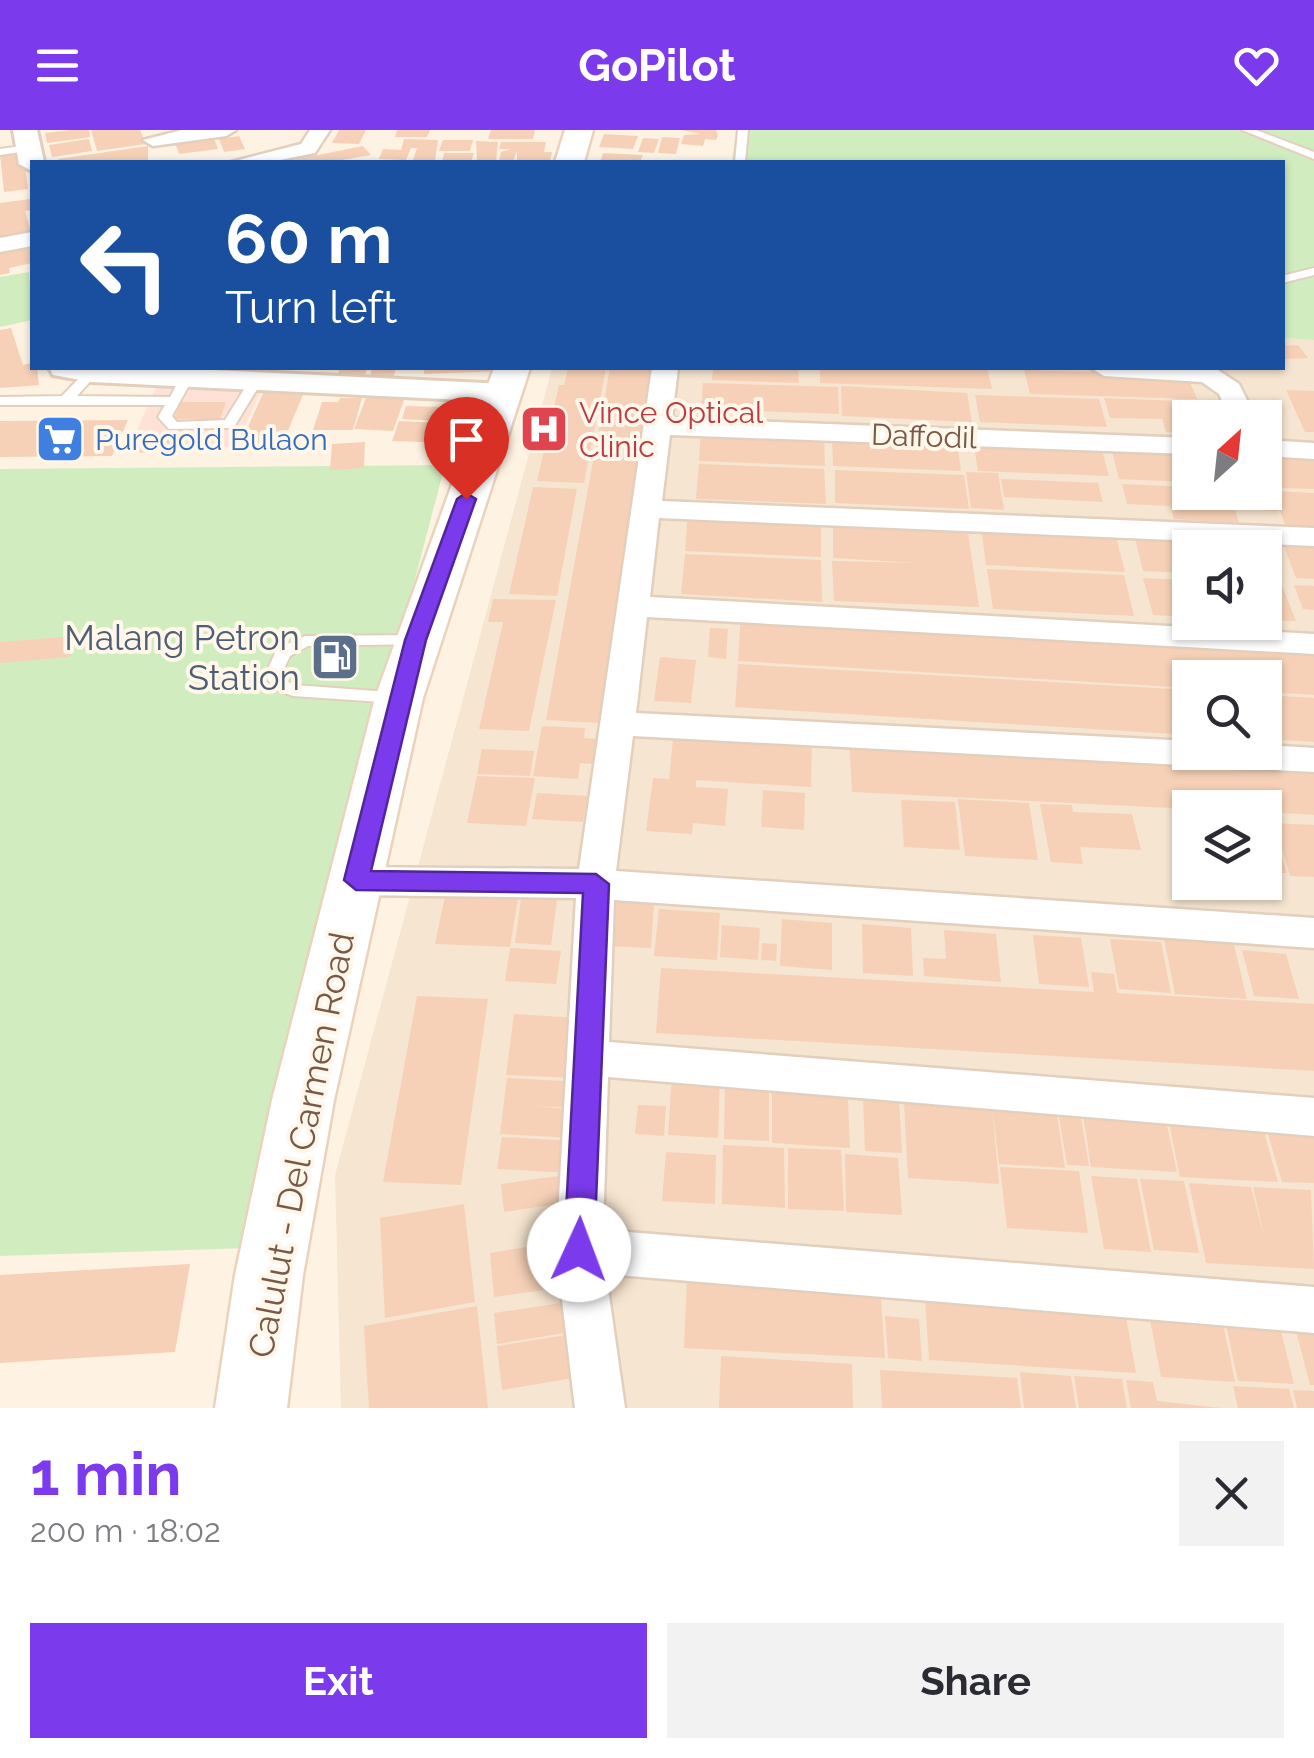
<!DOCTYPE html>
<meta charset="utf-8">
<style>
:root{--surface:#fff;--page:#f2f2f3;--text:#2b2b33;--muted:#7c7c81;--accent:#7c3aed}
body{margin:0;font-family:Raleway,sans-serif;background:var(--page);color:var(--text);height:100vh;display:flex;flex-direction:column;font-size:38px;white-space:nowrap}
*{box-sizing:border-box;margin:0}
p{font-size:32px;color:var(--muted)}
.icon{flex:none;width:55px;height:55px;fill:none;stroke:currentColor;stroke-width:2;stroke-linecap:round;stroke-linejoin:round}
.map{position:relative;height:1278px;overflow:hidden}
.sheet{display:flex;flex-direction:column;background:var(--surface);flex:1}
.sheet>*{flex:none}
.top-card{position:absolute;left:30px;top:30px;width:1255px;height:210px;border-radius:0px;box-shadow:0 2px 8px #0004;background:#1a4fa0;color:#fff;overflow:hidden}
.needle{width:65px;rotate:27deg}
.tools{position:absolute;left:1172px;top:270px;display:grid;gap:20px}
.tools a{display:grid;place-items:center;width:110px;height:110px;border-radius:0px;background:var(--surface);box-shadow:0 2px 8px #0004;font-size:50px}
.pin{position:absolute;display:grid;place-items:center;width:85px;height:85px;color:#fff;margin:-102px -42px;border-radius:50% 50% 50% 0;rotate:-45deg;box-shadow:0 0 10px #0007}
.pin .icon{rotate:45deg}
.me{position:absolute;width:110px;margin:-55px;rotate:2deg;stroke-linejoin:round;filter:drop-shadow(0 0 8px #0008)}
.turn{display:flex;align-items:center;gap:35px;height:210px;padding:0 30px;font-size:45px}
.turn .icon{width:130px;height:130px;stroke-width:2.5}
.turn b{display:block;font-size:70px;line-height:85px}
.round{display:grid;place-items:center;flex:none;width:105px;height:105px;border-radius:0px;background:var(--page)}
.summary{display:flex;align-items:center;justify-content:space-between;height:170px;padding:0 30px}
h1{font-size:60px;font-weight:700;line-height:75px;color:var(--accent)}
.action{display:flex;gap:20px;margin-top:auto;padding:20px 30px}
.action a{flex:1;height:115px;border-radius:0px;background:var(--accent);color:#fff;font-size:40px;font-weight:700;line-height:115px;text-align:center}
.action a+a{background:var(--page);color:var(--text)}
header{display:flex;justify-content:space-between;align-items:center;height:130px;padding:0 30px;background:var(--accent);color:#fff;font-size:45px;font-weight:700}
.map>svg:first-child{display:block}
</style>
<header><svg class="icon" aria-label="menu" viewBox="0 0 24 24"><path d="M4 6h16M4 12h16M4 18h16"/></svg>GoPilot<svg class="icon" aria-label="heart" viewBox="0 0 24 24"><path d="M12 20l-8-8c-3-5 5-10 8-4 3-6 11-1 8 4z"/></svg></header>
<div class="map">
<svg width="1314" height="1278" viewBox="0 0 1314 1278">
<rect width="100%" height="100%" fill="#fef3e2"/>
<path fill="#f6e5d0" fill-rule="evenodd" d="M1283 208 1314 210V1278H341L335 1045 552 238H1282ZM1190 288H1265V362H1190ZM1190 418H1265V492H1190ZM1190 548H1265V622H1190ZM1190 678H1265V752H1190Z"/>
<path fill="#ffe2d5" d="M156 257 261 262 235 317 130 316Z"/>
<path fill="#d1edbf" d="M736 0H1314V210L1283 208 1282 32H732Z
M29 142 32 190 0 197V147Z
M445 335 289 928 250 1118 0 1126V339Z"/>
<path fill="#f6d1b7" d="M70 0H89L90 7 47 13 45 3Z
M91 0H140L146 14 97 21Z
M339 0H366L359 14 332 13Z
M397 0H430L427 7H395Z
M491 0H535L533 9H488Z
M681 0H716L718 6 716 10 705 9 703 16 681 14 684 5 701 4Z
M604 4 638 6 633 19 599 17Z
M239 6 245 19 224 22 219 9Z
M662 7 680 8 676 24 658 23Z
M214 8 218 19 179 24 175 13Z
M643 8 659 9 654 23 638 22Z
M89 9 92 21 52 27 49 15Z
M404 9 438 10 435 31 413 30 417 18H411L406 30 379 29 383 19 401 20Z
M443 10H473L470 21H439Z
M476 11 498 12 496 32 477 31Z
M501 12H546L544 22H552L550 32H517V21L513 31H499L501 22 511 19H499Z
M148 16V31L141 32H59L58 29Z
M363 16 371 25 330 32H283Z
M15 23 18 37 25 36 28 59 4 62 0 25Z
M444 23H474L471 32H442Z
M603 23 643 25 640 32H600Z
M30 69 32 80 25 81 32 106 0 112V73Z
M30 114 32 133 9 138 10 143 0 145V120Z
M11 198 23 235 32 233 37 238 39 255 0 258V200Z
M1298 215 1308 228 1282 229V216Z
M340 238H367L363 252H335Z
M372 238H396L393 250H369Z
M424 238H501V241L424 244Z
M568 238H606L584 353 537 351 559 255H564Z
M610 238H661L614 594 546 590Z
M713 238H798L799 253 712 250Z
M820 238H987L992 259 820 253Z
M1024 240 1187 245 1197 269 1030 264Z
M703 253 838 257 839 284 701 279Z
M841 256 967 263 972 292 842 286Z
M369 260 407 262 393 301 354 299Z
M1286 260 1314 261V302H1305Z
M264 261 304 262 280 320 238 319Z
M975 265 1099 269 1107 297 980 292Z
M453 267 482 268 477 285 448 283Z
M340 268H362L353 300H313L322 272H338Z
M1104 268 1207 272 1214 288H1190V303L1166 302 1162 289 1110 288Z
M181 272H226L220 289H174Z
M406 276 444 277 440 291 402 289Z
M128 290 112 326 0 327V291Z
M399 291 456 294 450 313 392 311Z
M701 300 824 304 825 336 699 331Z
M128 303H188L181 322 120 323Z
M832 305 957 310 961 341 833 336Z
M973 311 1101 316 1109 346 978 341Z
M365 312 364 338 330 340 332 314Z
M1111 317 1190 320V352L1119 349Z
M1266 323 1314 325V359L1280 358Z
M699 334 824 339 826 374 696 369Z
M835 340 964 345 969 379 835 373Z
M966 342 998 343 1004 380 971 378Z
M1001 349 1098 353 1103 372 1004 367Z
M1122 354 1190 357V362L1271 361 1279 381 1235 379 1239 393 1174 389 1170 376 1127 374Z
M533 357 577 359 557 466 509 464Z
M1273 361 1314 363V396L1285 395Z
M688 382 821 388V427L685 421Z
M833 390 967 396 979 477 834 471 832 431 919 433 833 428Z
M981 397 1115 403 1125 442 986 435Z
M1134 404 1262 411 1265 418H1190V443L1143 441Z
M1282 411 1314 413V449L1296 448Z
M685 424 821 430 822 472 681 464Z
M987 439 1124 445 1134 486 993 479Z
M1143 448 1190 450V487L1153 485Z
M1265 453H1281L1296 491 1265 490Z
M1294 455 1314 456V480L1303 479Z
M493 469 556 470 529 601 479 599 503 492H488Z
M741 484 1314 517V565L1265 562V548H1190V558L738 531Z
M710 498 728 499 726 529 708 527Z
M75 506 70 527 0 533V512Z
M322 513H355L349 541H314Z
M660 527 696 530 691 573 654 571Z
M738 534 1190 560V605L735 577Z
M1265 565 1314 568V612L1265 609Z
M542 596 585 598 584 608 607 610 603 635 580 633 578 649 533 646Z
M674 599 812 608 811 657 696 650V657L728 659 725 696 693 693 692 704 646 701 653 648 669 649Z
M849 609 1314 631V685L1265 682V678L1190 679 852 662Z
M482 619 534 621 530 646 477 644Z
M477 646 535 648 526 696 467 693Z
M763 660 805 663 804 700 761 697Z
M537 663 587 666 583 692 532 689Z
M958 669 1029 673 1038 730 965 726Z
M901 670 955 672 960 720 904 717Z
M1040 674 1072 675 1073 682 1132 684 1141 720 1080 717 1083 734 1051 732Z
M1274 693 1314 695V747L1290 746Z
M1265 697H1273L1287 743 1265 742Z
M445 766 518 769 510 817 435 814Z
M521 769 557 770 551 815 515 813Z
M613 772 654 773 651 818 608 816Z
M659 779 720 783 717 830 654 826Z
M782 789 832 793V840L780 836Z
M862 794 911 798 913 846 863 843Z
M722 795 760 798 758 830 720 827Z
M944 800 996 804 1001 852 924 846 923 828 946 829Z
M1033 805 1081 808 1089 857 1039 854Z
M1110 809 1161 812 1171 863 1119 859Z
M1164 809 1234 815 1247 869 1175 864Z
M762 813 777 814 776 831 761 830Z
M510 818 561 821 556 854 505 851Z
M1242 820 1286 824 1299 869 1254 866Z
M661 838 1094 862 1091 842 1114 844 1117 863 1314 874V941L656 903Z
M417 866 488 869 461 1055 383 1052Z
M514 884 581 888 574 948 506 945Z
M672 944 720 947 718 1008 668 1005Z
M772 946 847 950 850 1018 772 1013Z
M507 948 580 952 577 978 534 976 578 980 575 1008 500 1004Z
M725 948 769 950V1011L724 1009Z
M903 955 1054 966 1065 1038 999 1034 992 975 999 1054 908 1048Z
M863 967 899 969 902 1023 865 1021Z
M1081 972 1163 977 1177 1042 1091 1037Z
M638 975 666 976 664 1006 635 1004Z
M1166 978 1259 984 1278 1052 1180 1047Z
M1059 987 1081 988 1089 1036 1067 1035Z
M1265 994 1314 996V1053L1282 1052Z
M502 1007 575 1011 571 1043 497 1039Z
M723 1015 784 1018 785 1078 722 1074Z
M788 1018 841 1020 844 1081 788 1079Z
M666 1022 716 1025 715 1074 662 1071Z
M845 1024 898 1028 902 1085 846 1082Z
M1000 1037 1079 1041 1088 1103 1007 1098Z
M572 1044 576 1071 504 1082 501 1054Z
M1091 1046 1137 1049 1151 1122 1104 1119Z
M1140 1049 1184 1051 1199 1123 1154 1120Z
M1189 1053 1251 1057 1265 1109 1253 1057 1311 1060 1314 1139 1206 1133Z
M464 1074 475 1172 385 1188 380 1088Z
M552 1113 558 1158 494 1167 490 1123Z
M190 1134 175 1222 0 1233V1145Z
M687 1147 880 1155 885 1228 684 1218Z
M924 1153 1122 1164 1136 1243 929 1230Z
M1146 1169 1219 1173 1235 1252 1161 1247Z
M574 1171 577 1201 497 1214 494 1183Z
M477 1176 488 1278H369L364 1196Z
M885 1186 919 1189 922 1231 888 1228Z
M1225 1190 1279 1193 1294 1254 1238 1251Z
M1294 1193 1314 1194V1255H1310Z
M579 1203 585 1246 502 1260 497 1216Z
M721 1226 852 1234 853 1278H719Z
M880 1240 1017 1248 1021 1278H882Z
M1020 1242 1071 1246 1076 1278H1024Z
M1074 1246 1122 1249 1127 1278H1079Z
M1126 1250 1153 1252 1157 1271 1221 1278H1131Z
M1233 1256 1289 1259 1294 1278H1238Z
M1293 1260 1314 1261V1278H1297Z"/>
<g fill="none" stroke-linecap="round" stroke-linejoin="round">
<g stroke="#e3cfbd" stroke-width="4">
<path id="service" d="M738 0H748L745 32H735Z
M1242 0H1256L1314 22V29Z
M29 15 33 16V20L0 25V19Z
M1314 138V145L1282 153V146Z
M92 239 98 243 77 266 170 267 182 245H192L193 248 172 286 177 292 225 290 251 248 256 247 262 251 234 297 229 298 169 299 158 287 165 275H0V267L62 266 87 240Z
M415 505 423 510 421 514 308 516 290 526 281 545 286 551 295 555 402 563 404 567 396 573 293 566 274 559 265 545 277 519 305 506Z"/>
</g>
<g stroke="#e3cfbd" stroke-width="5">
<path id="minor" d="M182 0H236L226 6 153 16 143 10Z
M310 0H330L315 23 270 32H231L301 14Z
M32 102V116L0 122V108Z
M652 238H678L672 288 1190 308V324L670 305 662 371 1314 398V416L659 388 650 467 1314 504V524L647 487 636 583 1190 611V622H1265V615L1314 618V642L633 606 616 741 1314 788V818L614 770 609 912 1314 968V1006L608 947 603 1100 1314 1157V1203L606 1144 625 1278H575L556 1120 576 768 356 765 343 761 337 751 343 741 356 737 579 739Z
M1091 238 1218 240 1239 254 1256 288H1229L1219 264 1202 252 1104 246Z
M1265 310 1314 313V329L1265 326Z"/>
</g>
<g stroke="#e3cfbd" stroke-width="6">
<path id="tertiary" d="M13 0H37L44 32H32V41L19 34Z
M49 238H172L505 254 521 263 505 272 92 252 53 245Z"/>
</g>
<g stroke="#ebd2bc" stroke-width="5">
<path id="secondary" d="M565 0H593L584 32H555Z
M494 238H530L423 568 334 970 303 1145 287 1278H215L235 1145 272 970 375 568Z"/>
</g>
<use href="#service" fill="#fff" fill-rule="evenodd"/>
<use href="#minor" fill="#fff" fill-rule="evenodd"/>
<use href="#tertiary" fill="#fff" fill-rule="evenodd"/>
<use href="#secondary" fill="#fff" fill-rule="evenodd"/>
</g>
<path fill="#7c3aed" stroke="#51269a" stroke-width="2.5" d="M466 363 476 369 426 510 371 741 596 744 609 754 594 1120 590 1130 579 1134 568 1130 564 1120 583 763 356 760 344 750 405 510 457 369Z"/>
<defs>
<g id="hospital-square" transform="scale(2.5)"><rect x="-9" y="-9" width="18" height="18" rx="4" fill="#e0444e" stroke="#fff7ea"/><path d="M-5-5h3v3.5h4V-5h3V5h-3V1.5h-4V5h-3Z" fill="#fff"/></g>
<g id="supermarket-square" transform="scale(2.5)"><rect x="-9" y="-9" width="18" height="18" rx="4" fill="#3f7fe0" stroke="#fff7ea"/><path d="M-6-5.5h2.5l.6 2H6L4.5 2H-2.5L-4.4-4H-6ZM-1.5 3.2a1.3 1.3 0 1 0 .1 0ZM3 3.2a1.3 1.3 0 1 0 .1 0Z" fill="#fff"/></g>
<g id="fuel-square" transform="scale(2.5)"><rect x="-9" y="-9" width="18" height="18" rx="4" fill="#5c6f8a" stroke="#fff7ea"/><path d="M-5.5-6h7V0h2V4h1.3V-2.5L3-4.5l.8-.8L6-3V5H2.5V1h-1V6h-7ZM-4.2-4.7v3.2H.2V-4.7Z" fill="#fff"/></g>
</defs>
<g fill-rule="evenodd">
<use href="#hospital-square" x="544" y="299"/>
<use href="#supermarket-square" x="60" y="309"/>
<use href="#fuel-square" x="335" y="527"/>
</g>
<g text-anchor="middle" dominant-baseline="central" stroke-width="8" stroke-linejoin="round" paint-order="stroke">
<g font-size="30" fill="#be3a42" stroke="#fff7ea" text-anchor="start">
<text x="579" y="282">Vince Optical<tspan x="579" dy="34">Clinic</tspan></text>
</g>
<g font-size="30" fill="#785846" stroke="#fff7ea">
<text transform="translate(924 306) rotate(2)">Daffodil</text>
</g>
<g font-size="30" fill="#366cbe" stroke="#fff7ea" text-anchor="start">
<text x="95" y="309">Puregold Bulaon</text>
</g>
<g font-size="35" fill="#4e5e75" stroke="#fff7ea" text-anchor="end">
<text x="300" y="507">Malang Petron<tspan x="300" dy="40">Station</tspan></text>
</g>
<g font-size="35" fill="#785846" stroke="#fff7ea">
<text transform="translate(301 1015) rotate(-79)">Calulut - Del Carmen Road</text>
</g>
</g>
</svg>
<div class="tools">
<a><svg class="needle" viewBox="-14 -14 28 28"><path d="M0-13l5 13h-10z" fill="#e53935"/><path d="M0 13l5-13h-10z" fill="#7c7c81"/></svg></a>
<a><svg class="icon" aria-label="sound" viewBox="0 0 24 24"><path d="M4 9h4l5-4v14l-5-4H4zM17 9q2 3 0 6"/></svg></a>
<a><svg class="icon" aria-label="search" viewBox="0 0 24 24"><circle cx="10" cy="10" r="6"/><path d="M15 15l6 6"/></svg></a>
<a><svg class="icon" aria-label="layers" viewBox="0 0 24 24"><path d="M12 4l9 5-9 5-9-5zM3 14l9 5 9-5"/></svg></a>
</div>
<div class="pin" style="left:466px;top:369px;background:#d93025"><svg class="icon" aria-label="arrive" viewBox="0 0 24 24"><path d="M6 21V4h12l-3 4 3 4H6"/></svg></div>
<svg class="me" style="left:579px;top:1120px" viewBox="-20 -20 40 40"><circle r="19" fill="#fff"/><path d="M0-13L10 11 0 6-10 11z" fill="#7c3aed"/></svg>
<div class="top-card">
<div class="turn"><svg class="icon" aria-label="left" viewBox="0 0 24 24"><path d="M17 20v-9H6M10 6l-5 5 5 5"/></svg><div><b>60 m</b>Turn left</div></div>
</div>
</div>
<section class="sheet">
<div class="summary"><div><h1>1 min</h1><p>200 m · 18:02</p></div><a class="round"><svg class="icon" aria-label="close" viewBox="0 0 24 24"><path d="M6 6l12 12M18 6L6 18"/></svg></a></div>
<div class="action"><a>Exit</a><a>Share</a></div>
</section>
